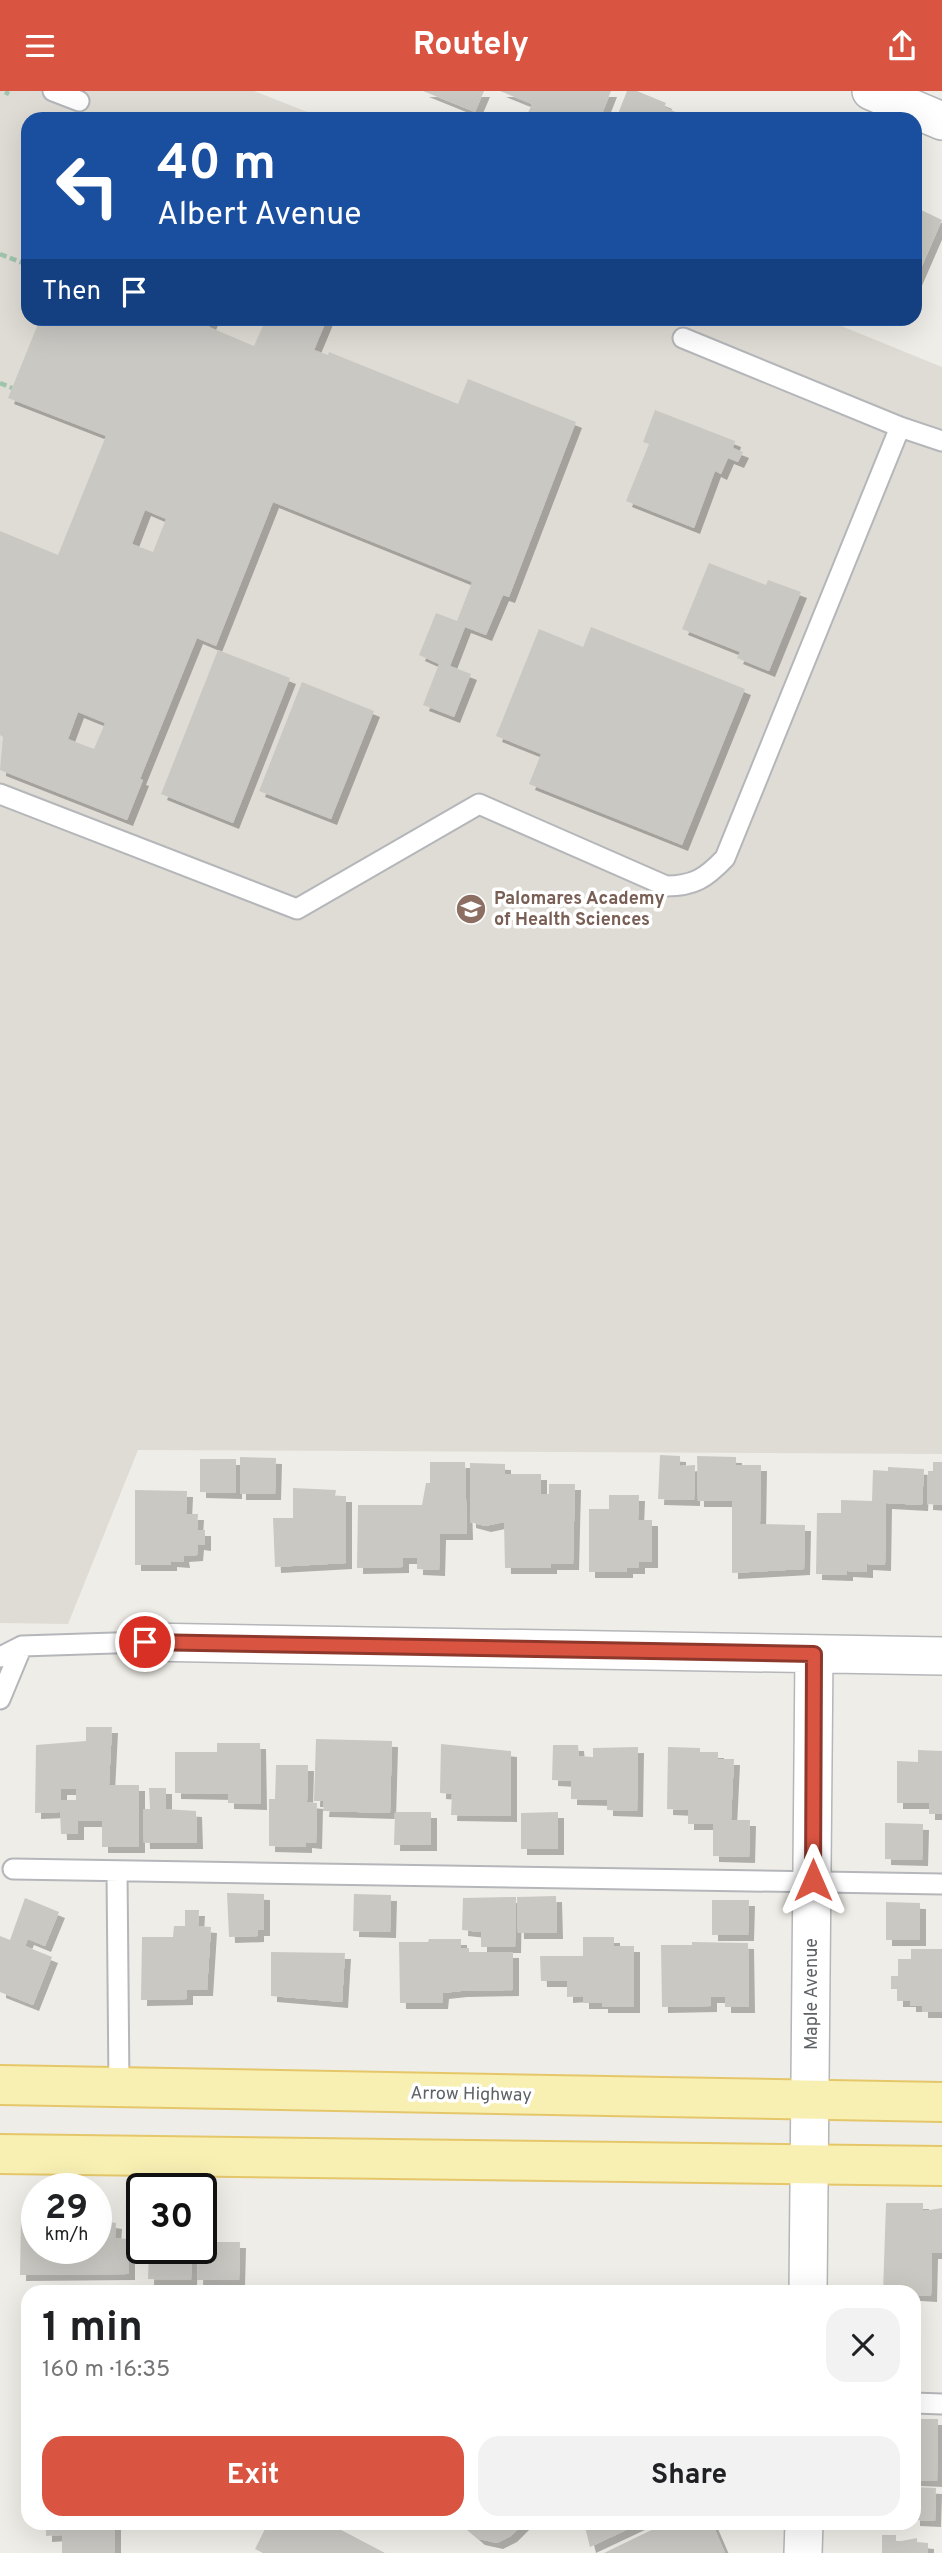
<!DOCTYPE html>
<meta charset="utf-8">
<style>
:root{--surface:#fff;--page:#f2f2f2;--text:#202124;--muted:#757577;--accent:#da5442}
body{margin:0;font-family:Overpass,sans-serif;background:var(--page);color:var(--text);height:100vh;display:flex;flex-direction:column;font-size:26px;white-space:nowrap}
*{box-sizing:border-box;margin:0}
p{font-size:23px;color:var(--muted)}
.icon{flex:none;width:38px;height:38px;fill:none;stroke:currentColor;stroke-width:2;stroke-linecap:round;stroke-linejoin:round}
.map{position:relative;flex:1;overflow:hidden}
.details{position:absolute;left:21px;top:2194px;width:900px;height:245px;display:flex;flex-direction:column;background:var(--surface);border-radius:21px;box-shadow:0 7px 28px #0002}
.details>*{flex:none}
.guide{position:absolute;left:21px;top:21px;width:901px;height:214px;border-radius:21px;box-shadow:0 7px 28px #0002;background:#1a4fa0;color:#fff;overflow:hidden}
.speed{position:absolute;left:21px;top:2082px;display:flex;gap:14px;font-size:35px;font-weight:700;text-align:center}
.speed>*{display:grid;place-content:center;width:91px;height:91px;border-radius:50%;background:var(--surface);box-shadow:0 7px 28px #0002;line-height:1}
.speed small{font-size:18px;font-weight:400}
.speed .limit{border:4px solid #111;border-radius:10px;background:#fff;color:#111}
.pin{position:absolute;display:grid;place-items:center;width:60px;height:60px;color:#fff;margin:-30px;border:4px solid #fff;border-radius:50%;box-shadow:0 2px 7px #0007}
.me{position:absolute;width:77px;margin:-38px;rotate:0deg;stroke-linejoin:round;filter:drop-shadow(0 0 5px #0008)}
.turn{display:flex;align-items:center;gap:24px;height:147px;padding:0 21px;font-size:32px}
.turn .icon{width:91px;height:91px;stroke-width:2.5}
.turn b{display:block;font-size:49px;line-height:60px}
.then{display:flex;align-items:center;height:66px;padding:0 21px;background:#0003;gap:14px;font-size:26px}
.round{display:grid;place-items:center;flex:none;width:74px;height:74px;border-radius:21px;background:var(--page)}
.summary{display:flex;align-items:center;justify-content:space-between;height:119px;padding:0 21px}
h1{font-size:42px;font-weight:700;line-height:52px}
.button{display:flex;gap:14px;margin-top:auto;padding:14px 21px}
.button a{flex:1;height:80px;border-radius:21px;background:var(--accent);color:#fff;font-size:28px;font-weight:700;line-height:80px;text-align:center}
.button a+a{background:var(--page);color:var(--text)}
header{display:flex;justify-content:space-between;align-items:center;height:91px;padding:0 21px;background:var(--accent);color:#fff;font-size:32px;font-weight:700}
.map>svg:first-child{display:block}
</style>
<header><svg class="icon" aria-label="menu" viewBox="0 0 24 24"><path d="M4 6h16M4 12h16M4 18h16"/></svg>Routely<svg class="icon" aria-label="share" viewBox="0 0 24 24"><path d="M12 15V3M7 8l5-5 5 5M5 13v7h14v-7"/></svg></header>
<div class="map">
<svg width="942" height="2462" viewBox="0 0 942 2462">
<defs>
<filter id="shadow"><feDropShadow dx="6" dy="6" stdDeviation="0" flood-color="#0004"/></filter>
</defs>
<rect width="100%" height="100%" fill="#efede7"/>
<path fill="#dfdcd5" d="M0 0H254L325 28H28V228H824L942 276V1363L138 1359 68 1533 0 1532Z"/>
<path fill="#cac8c3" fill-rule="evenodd" filter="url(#shadow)" d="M423 0H484L475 21Z
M500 0H611L600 28H532L527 24 532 13Z
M627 0H637L666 12 664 16 692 28H616Z
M915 116 942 129 915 191Z
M40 228H212L209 236 254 255 266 228H327L314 259 328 264 329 261 458 313 468 288 576 331 509 506 503 504 486 544 465 536 450 575 471 583 454 626 423 614 439 573 419 564 436 522 457 530 472 491 273 411 216 555 197 547 140 688 143 689 127 729 0 679 3 646 0 644V440L58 464 106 345 8 307ZM145 419 166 428 153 461 132 453ZM78 621 105 632 94 658 68 648Z
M655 319 735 350 733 357 743 361 738 371 728 367 721 383 715 380 694 437 626 410 649 353 643 351Z
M709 472 766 494 768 489 801 501 769 580 737 567 740 561 682 538Z
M591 536 745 598 682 754 529 693 541 663 496 645 539 538 583 556Z
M218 559 290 587 233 732 161 703Z
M302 591 374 620 331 728 259 700Z
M660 1364 680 1365V1375L695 1374 694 1409 658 1408Z
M697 1365 736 1366V1374H761L760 1433 805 1434 804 1478 732 1482V1410H698Z
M240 1366 276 1367 275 1403H240Z
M200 1368H236V1402L200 1401Z
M430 1371H465L467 1443H440L439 1479 417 1478V1467H403V1476L357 1477 358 1414H422L426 1392H430Z
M933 1371H942V1414L927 1413 928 1380H933Z
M470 1372 505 1373V1383H541V1403H549V1393H575L573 1473H551V1477H505L504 1431 485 1435 470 1431Z
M888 1376 924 1378 922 1414 886 1412 885 1474 867 1473V1481L847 1480V1484L816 1483 817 1422H841V1409L872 1410 873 1379 888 1380Z
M293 1397 336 1399 335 1405H346V1472L275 1476 273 1427H293Z
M135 1399 187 1400 186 1423H198L197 1439H205V1454L198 1453 197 1464 183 1465 184 1471 171 1470V1474H135Z
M609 1404H639L638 1429H652V1471H639V1477H627V1481H589V1418H609Z
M86 1636H112L109 1694H139V1756H102V1730H78V1743H61L60 1721 35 1722 36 1654 86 1650ZM61 1698H76V1709H61Z
M316 1648 392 1650 390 1722 323 1720 324 1710H314Z
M217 1652H260L261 1713 228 1712V1703L175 1702V1661H217Z
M441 1653 511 1660V1725L451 1724 452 1703 440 1702Z
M553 1654H578L579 1665 593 1666V1657L638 1656 637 1720 607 1719V1709L571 1708V1690L552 1689Z
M668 1656 700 1657V1661H718V1668H734L731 1729H750L749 1766 713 1765V1733H688V1719L667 1718Z
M918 1659 942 1660V1723H929V1712H897V1670L918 1671Z
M276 1674H308L307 1711 317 1712 316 1752 306 1751V1756L269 1755V1708H275Z
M149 1697H166V1718L196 1720 197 1752H144L143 1718H150Z
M395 1721H431V1754H394Z
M558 1721V1758H521V1722Z
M885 1732 923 1733 922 1769 885 1768Z
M227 1802 264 1803V1839H258V1845L229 1846Z
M354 1803 391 1804 390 1841 353 1840Z
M556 1805 557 1842H518L517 1806Z
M516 1806 515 1856H481V1841L462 1839 463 1807Z
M25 1807 59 1821 45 1855 28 1848 25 1855 52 1866 33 1914 0 1901V1845L10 1849Z
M712 1809H749L748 1844H712Z
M886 1811 920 1812V1849H886Z
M185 1819H199L198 1835 211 1836 207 1899H187V1908L141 1909 142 1846H173L174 1835H185Z
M583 1846H614V1855H634V1916H602V1912H583V1905L567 1906V1890H541L540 1865H583Z
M429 1848H461V1857H469V1861H513V1899L461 1900 443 1902 442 1912H400L399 1851H428Z
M692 1851 748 1852 749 1916H725V1906H711V1915L662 1916 661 1854H692Z
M911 1858H942V1921H922V1915H910V1910H897V1898H891V1885H898V1868H911Z
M271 1861 345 1862 342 1911 271 1905Z
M886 2112H923V2120L942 2117V2162H932L931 2205 883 2202Z
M21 2128H37V2158H96V2129L116 2132 115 2147 129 2148V2183L20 2184Z
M201 2151H240L239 2189H197L198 2158H201Z
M149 2158H192L191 2189 148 2188Z
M484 2199H503L510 2200 476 2202Z
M914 2328H938L937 2390 914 2389Z
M914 2396 936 2397 935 2430 914 2429Z
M46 2432H115V2462H62V2444L46 2445Z
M268 2432H328L385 2462H263L255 2458Z
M460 2432H524L511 2445 497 2452 479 2448Z
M584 2432H641L590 2456Z
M666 2432H712L725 2462H604Z
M882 2444H896V2451L917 2447V2451L928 2452V2462H882Z"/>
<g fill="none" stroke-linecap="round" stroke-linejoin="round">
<g stroke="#b4b6ba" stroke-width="23">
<path id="service" d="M53 0 79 10
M683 247 900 336 942 350
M0 703 297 818 479 713 666 795C694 795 706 787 725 767L900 336
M0 1566 22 1555 145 1551
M0 1608 22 1555
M13 1778 942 1793
M117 1780 119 1996
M914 2312 942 2313"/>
</g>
<g stroke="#b4b6ba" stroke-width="40">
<path id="minor" d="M871 0 942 30
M145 1551 942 1565
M808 2202 814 1563
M803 2462 804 2432"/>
</g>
<g stroke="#e5c76a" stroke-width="42">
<path id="primary" d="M0 1994 942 2011
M0 2063 942 2075"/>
</g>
<path stroke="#9fc4ac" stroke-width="4.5" stroke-dasharray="7 3.5" stroke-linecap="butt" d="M6 4 8 0
M0 163 28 174
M0 292 12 297"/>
<use href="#service" stroke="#fff" stroke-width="19"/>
<use href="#minor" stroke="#fff" stroke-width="37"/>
<use href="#primary" stroke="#f8efb3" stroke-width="38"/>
</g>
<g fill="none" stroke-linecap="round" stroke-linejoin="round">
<g stroke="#8e372b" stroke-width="18">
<path id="route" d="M145 1551 814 1563 813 1789"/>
</g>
<use href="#route" stroke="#da5442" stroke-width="12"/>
</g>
<defs>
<g id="school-disc" transform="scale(1.575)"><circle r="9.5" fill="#8d6e63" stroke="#fff"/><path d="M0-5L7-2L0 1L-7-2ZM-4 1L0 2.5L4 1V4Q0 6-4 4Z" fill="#fff"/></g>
</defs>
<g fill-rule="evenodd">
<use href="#school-disc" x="471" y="818"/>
</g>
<g text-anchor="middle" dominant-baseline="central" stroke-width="7" stroke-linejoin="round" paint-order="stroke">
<g font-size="18" font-weight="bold" fill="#785e54" stroke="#fff" text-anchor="start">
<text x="494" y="808">Palomares Academy<tspan x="494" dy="21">of Health Sciences</tspan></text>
</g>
<g font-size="18" fill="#5e6165" stroke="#fff">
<text transform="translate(812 1903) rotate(-90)">Maple Avenue</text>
<text transform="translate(471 2004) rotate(1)">Arrow Highway</text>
</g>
</g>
</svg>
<div class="speed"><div>29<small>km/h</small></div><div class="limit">30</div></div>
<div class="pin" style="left:145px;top:1551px;background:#d93025"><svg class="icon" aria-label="arrive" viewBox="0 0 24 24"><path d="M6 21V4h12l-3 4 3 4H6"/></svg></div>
<svg class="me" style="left:813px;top:1789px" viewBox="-20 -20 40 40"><path d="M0-17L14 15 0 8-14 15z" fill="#da5442" stroke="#fff" stroke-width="4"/></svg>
<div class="guide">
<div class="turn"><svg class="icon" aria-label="left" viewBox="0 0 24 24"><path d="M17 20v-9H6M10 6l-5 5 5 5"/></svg><div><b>40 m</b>Albert Avenue</div></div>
<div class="then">Then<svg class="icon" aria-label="arrive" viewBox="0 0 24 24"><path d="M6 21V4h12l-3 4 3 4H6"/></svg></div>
</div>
<section class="details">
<div class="summary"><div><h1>1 min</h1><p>160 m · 16:35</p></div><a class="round"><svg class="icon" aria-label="close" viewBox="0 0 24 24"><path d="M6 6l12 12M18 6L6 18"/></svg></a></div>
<div class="button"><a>Exit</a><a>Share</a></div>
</section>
</div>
